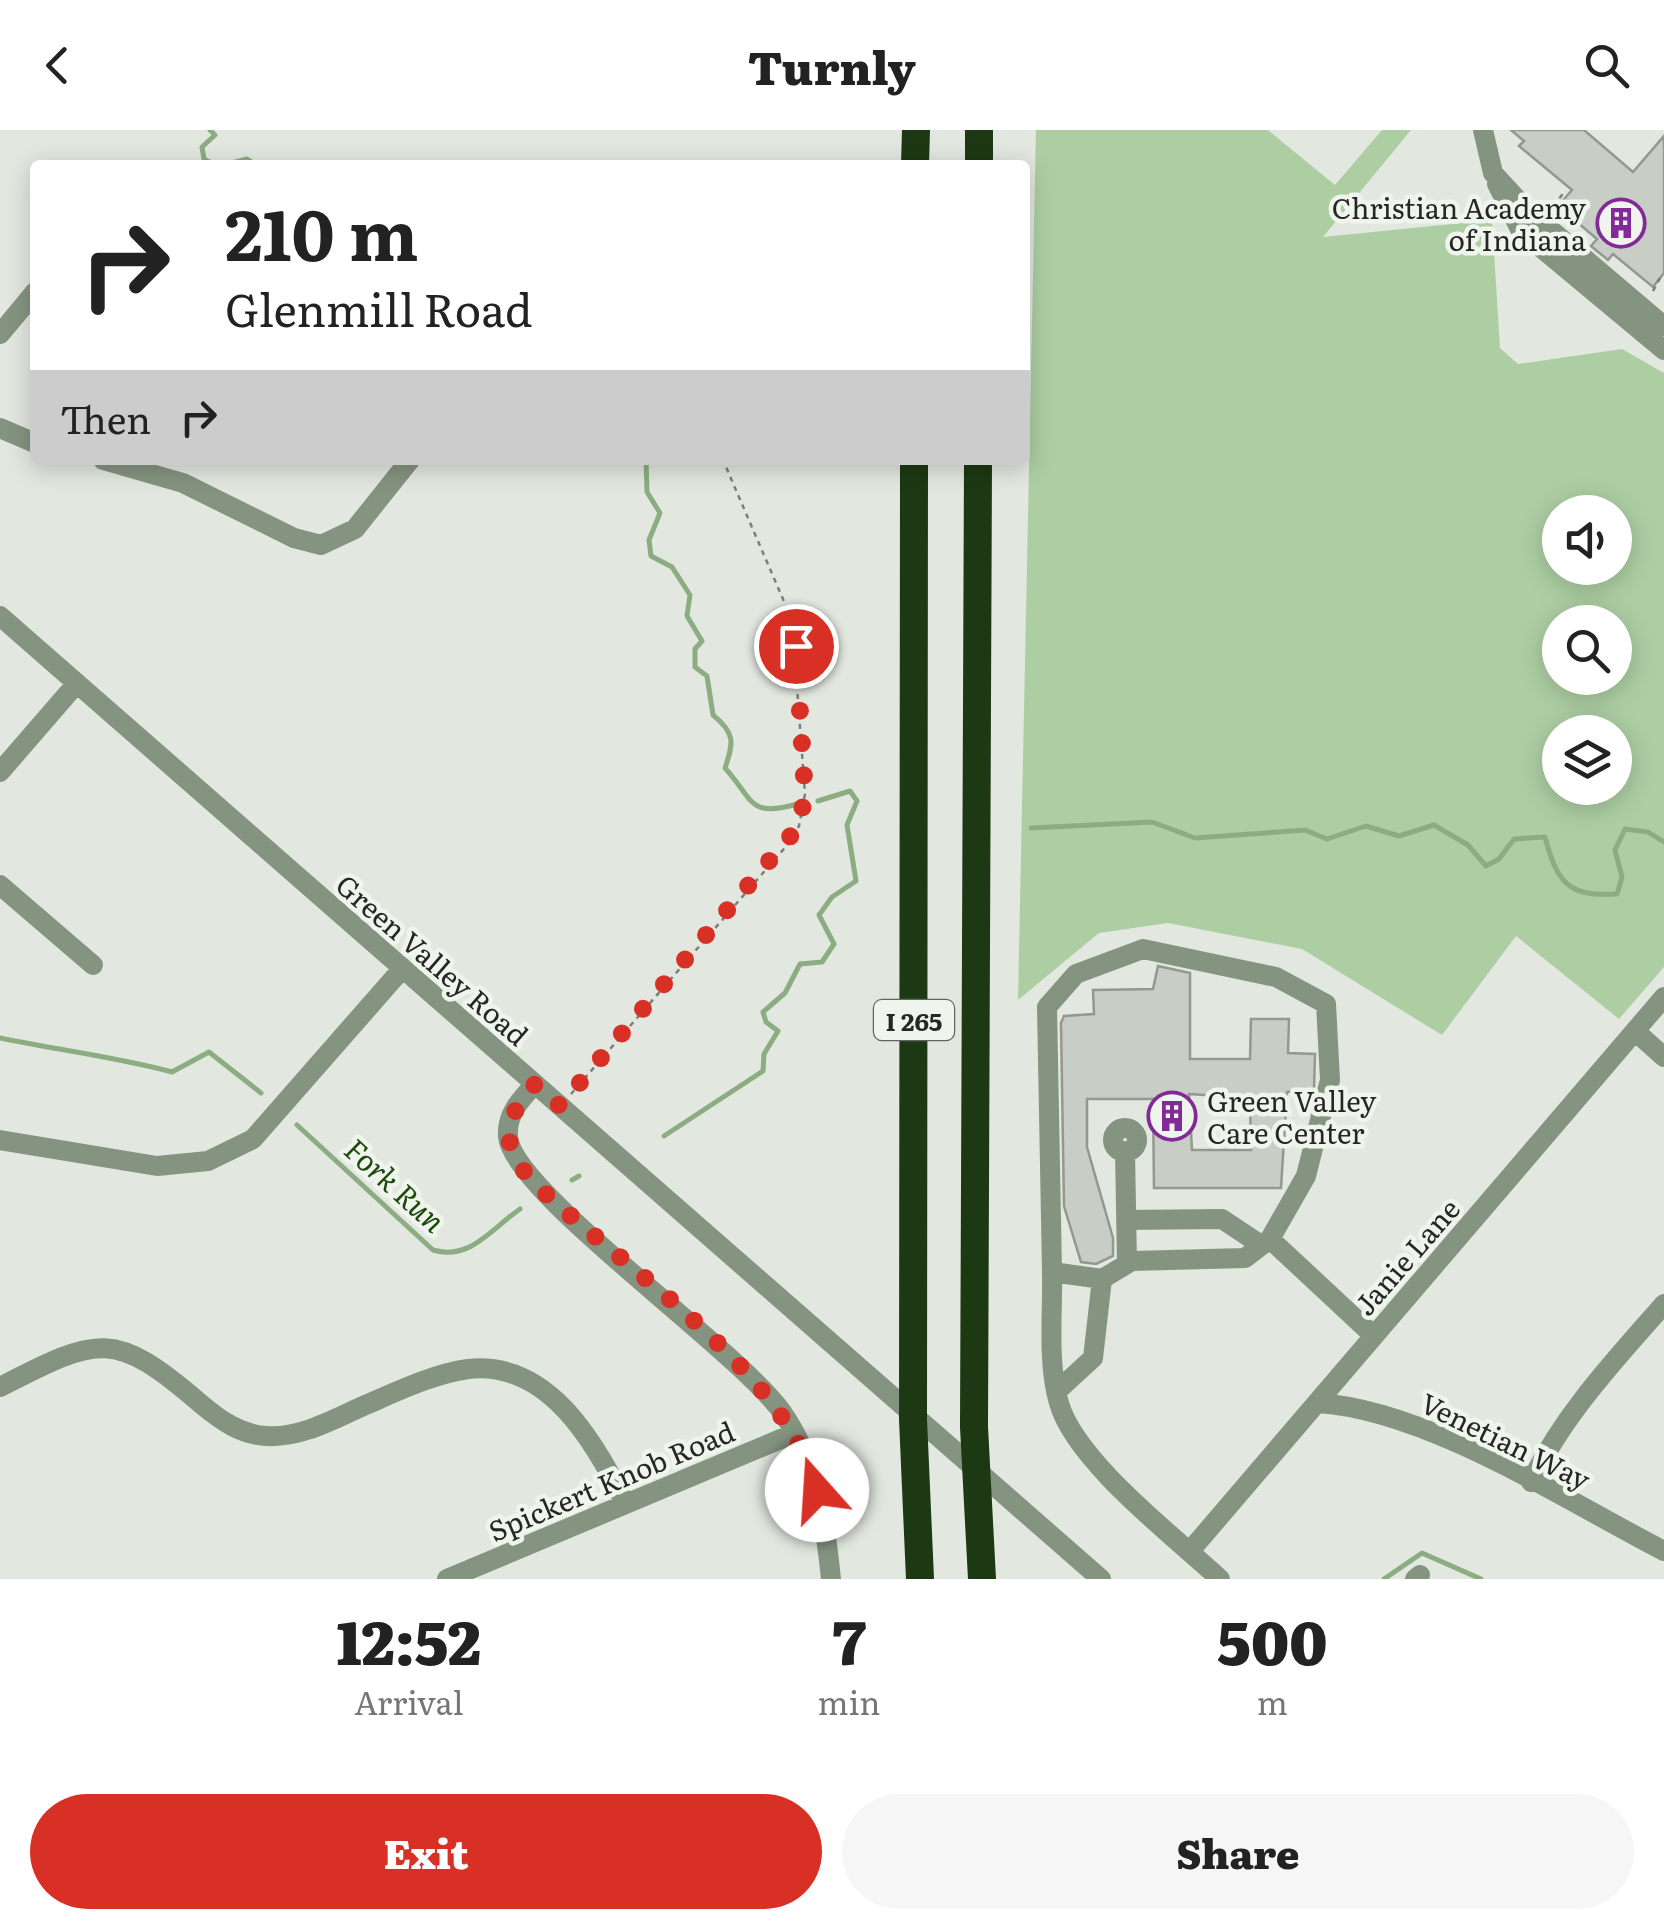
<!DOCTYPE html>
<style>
:root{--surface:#fff;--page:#f6f6f6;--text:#222;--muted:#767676;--accent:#d93025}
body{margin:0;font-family:Literata,serif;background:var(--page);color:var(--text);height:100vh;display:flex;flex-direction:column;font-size:38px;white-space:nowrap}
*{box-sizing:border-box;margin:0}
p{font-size:32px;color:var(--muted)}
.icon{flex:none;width:55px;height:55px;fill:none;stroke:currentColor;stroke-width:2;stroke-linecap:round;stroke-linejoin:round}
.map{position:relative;height:1449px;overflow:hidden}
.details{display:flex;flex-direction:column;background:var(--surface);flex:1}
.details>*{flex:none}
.guide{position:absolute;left:30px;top:30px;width:1000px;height:305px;border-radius:10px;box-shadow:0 5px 25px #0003;background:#fff;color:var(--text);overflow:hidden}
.controls{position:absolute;left:1542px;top:365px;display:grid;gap:20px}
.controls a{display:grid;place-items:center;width:90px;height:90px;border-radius:50%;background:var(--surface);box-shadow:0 5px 25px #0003;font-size:50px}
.pin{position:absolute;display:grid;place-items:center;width:85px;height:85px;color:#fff;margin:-42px;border:5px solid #fff;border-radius:50%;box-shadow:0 2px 10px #0007}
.me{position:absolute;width:110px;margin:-55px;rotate:341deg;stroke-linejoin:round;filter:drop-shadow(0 0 8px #0008)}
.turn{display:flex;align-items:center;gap:35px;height:210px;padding:0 30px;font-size:45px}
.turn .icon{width:130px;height:130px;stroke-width:2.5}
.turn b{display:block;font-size:70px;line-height:85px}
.then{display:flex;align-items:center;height:95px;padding:0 30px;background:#0003;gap:20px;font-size:38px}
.eta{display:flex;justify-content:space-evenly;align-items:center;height:170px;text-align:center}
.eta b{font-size:60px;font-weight:800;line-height:70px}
.primary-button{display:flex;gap:20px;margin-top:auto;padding:20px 30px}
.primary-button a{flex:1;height:115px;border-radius:60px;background:var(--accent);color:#fff;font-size:40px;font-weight:800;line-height:115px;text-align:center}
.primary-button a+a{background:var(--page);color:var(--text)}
header{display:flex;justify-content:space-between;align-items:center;height:130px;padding:0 30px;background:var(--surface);font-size:45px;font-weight:800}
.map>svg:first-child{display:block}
</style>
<header><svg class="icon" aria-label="back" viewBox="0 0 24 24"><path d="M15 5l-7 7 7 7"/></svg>Turnly<svg class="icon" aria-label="search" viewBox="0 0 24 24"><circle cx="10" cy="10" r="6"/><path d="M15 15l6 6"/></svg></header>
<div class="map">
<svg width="1664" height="1449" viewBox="0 0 1664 1449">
<rect width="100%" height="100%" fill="#e2e8e0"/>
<path fill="#adcea3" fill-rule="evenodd" d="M1036 0H1268L1335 55 1382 0H1411L1323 107 1492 90 1500 218 1518 234 1622 219 1664 243V837L1619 889 1516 806 1442 905 1302 819 1168 793 1099 803 1018 870ZM1560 382H1615V438H1560ZM1560 492H1615V548H1560ZM1560 602H1615V658H1560Z"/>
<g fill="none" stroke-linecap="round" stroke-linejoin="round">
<path stroke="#8cad82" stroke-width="5" d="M210 0 215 5 202 17 204 29 215 35
M224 35 247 29 256 35
M646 330 647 362 660 383 649 410 651 426 672 437 690 465 687 486 702 511 695 519V537L707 546 713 585C735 603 734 612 725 638 754 670 748 688 797 674
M1031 698 1152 692 1195 708 1305 700 1327 709 1366 696 1399 706 1434 695 1468 715 1486 736 1499 729 1514 709 1545 707C1557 752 1567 767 1617 764L1622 747 1615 720 1625 699 1648 702 1664 712
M0 908C58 920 116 927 172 942L209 922 261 963
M297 995 433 1120C470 1131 491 1099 520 1079
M664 1006 763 941 764 924 778 901 766 892 763 882 785 863 800 834 822 832 834 814 819 785 832 767 856 751 847 695 857 671 850 661 818 671
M572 1050 579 1046
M1384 1449 1422 1423 1481 1449"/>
</g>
<path fill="#c8cec6" stroke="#939991" stroke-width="2.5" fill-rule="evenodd" d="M1511 0H1584L1633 42 1664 6V143L1653 157 1613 124 1608 130 1591 116 1597 109 1558 76 1572 60 1519 16 1524 11Z
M1158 836 1190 843V929H1250L1251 889H1289L1288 923 1315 924 1314 959 1287 962 1281 1058H1154L1153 969H1087V1017L1113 1108V1126L1096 1134 1081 1132 1064 1076 1061 893 1064 886 1094 884 1093 860 1153 859ZM1189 964 1250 968 1251 1020H1192Z"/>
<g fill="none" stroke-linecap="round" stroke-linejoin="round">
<path stroke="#7b7f7a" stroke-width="2.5" stroke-dasharray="5 5" stroke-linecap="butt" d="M1553 76 1562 65 1565 68
M1653 161 1660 148
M571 964 789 713 799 696 805 664 792 490 723 330"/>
<path stroke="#859481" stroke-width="20" d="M1483 0 1493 43 1526 79 1664 196
M1497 54 1521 101 1664 220
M0 204 35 162
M0 298 35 313
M103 330 183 353 294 408 321 415 355 399 410 330
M0 486 1101 1449
M0 642 77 553
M0 755 93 835
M1635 901 1664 927
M535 954C521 969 506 984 508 1007 513 1062 736 1218 782 1282 817 1332 825 1390 831 1449
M1113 1010a12 12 0 1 1 24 0a12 12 0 1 1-24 0Z
M0 1010 157 1036 208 1031 253 1009 402 839
M1125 1021 1127 1134
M1126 1090 1222 1089 1261 1115
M1270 1109 1374 1206
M1052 1142 1047 877 1076 844 1143 819 1276 847 1326 874 1330 950 1306 1046 1270 1109 1245 1128 1132 1131 1102 1149 1052 1142C1053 1184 1047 1232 1059 1273 1075 1331 1175 1407 1220 1449
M0 1257C99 1206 114 1199 201 1274 220 1290 241 1305 267 1306 300 1308 332 1290 361 1277 394 1263 432 1244 468 1239 548 1230 595 1312 625 1373
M1056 1262 1093 1228 1102 1149
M1317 1273C1426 1279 1565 1370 1664 1421
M1531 1352C1563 1285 1615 1230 1664 1174
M1190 1421 1664 867
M447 1449 795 1303
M1415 1449 1420 1445"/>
<path stroke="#1c3913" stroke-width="28" d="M979 0V35
M915 35 916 0
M914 330 913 1289 920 1449
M978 330 974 1297 982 1449"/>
</g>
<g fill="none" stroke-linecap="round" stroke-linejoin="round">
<path stroke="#d93025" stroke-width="18" stroke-dasharray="0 32.4" d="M796 516 805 664 799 696 560 976 535 954C503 991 499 1011 531 1050 620 1136 785 1239 817 1360"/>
</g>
<defs>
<g id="building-ring" transform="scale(2.5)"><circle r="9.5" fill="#eff5ed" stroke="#822a98" stroke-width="1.5"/><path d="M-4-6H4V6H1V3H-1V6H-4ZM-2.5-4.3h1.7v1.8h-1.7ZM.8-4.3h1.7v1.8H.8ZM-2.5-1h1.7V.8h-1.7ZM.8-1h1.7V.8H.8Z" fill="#822a98"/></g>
</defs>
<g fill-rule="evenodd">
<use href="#building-ring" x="1621" y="93"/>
<use href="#building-ring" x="1172" y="986"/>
</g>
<g text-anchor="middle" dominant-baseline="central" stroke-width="9" stroke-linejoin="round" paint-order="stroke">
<rect fill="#eff5ed" stroke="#626560" stroke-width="2.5" x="874" y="870" width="80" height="40" rx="8"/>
<g font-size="25" font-weight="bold" fill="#252724">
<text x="914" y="890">I 265</text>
</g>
<g font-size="28" fill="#252724" stroke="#eff5ed" text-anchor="end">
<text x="1586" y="77">Christian Academy<tspan x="1586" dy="32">of Indiana</tspan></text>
<text x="1207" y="970" text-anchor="start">Green Valley<tspan x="1207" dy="32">Care Center</tspan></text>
</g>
<g font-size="28" fill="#252724" stroke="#eff5ed">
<text transform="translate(433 829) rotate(41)">Green Valley Road</text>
<text transform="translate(1406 1126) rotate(-49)">Janie Lane</text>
<text transform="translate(1506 1310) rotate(26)">Venetian Way</text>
<text transform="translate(611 1350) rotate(-23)">Spickert Knob Road</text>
</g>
<g font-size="30" font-style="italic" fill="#1e490c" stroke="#eff5ed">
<text transform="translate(396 1054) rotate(42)">Fork Run</text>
</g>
</g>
</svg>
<div class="controls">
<a><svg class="icon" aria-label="sound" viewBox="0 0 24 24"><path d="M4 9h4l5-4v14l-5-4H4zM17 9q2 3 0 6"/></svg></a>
<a><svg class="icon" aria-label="search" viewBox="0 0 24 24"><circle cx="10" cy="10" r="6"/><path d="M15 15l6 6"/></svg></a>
<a><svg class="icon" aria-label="layers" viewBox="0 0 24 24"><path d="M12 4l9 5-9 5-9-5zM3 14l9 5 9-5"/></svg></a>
</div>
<div class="pin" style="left:796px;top:516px;background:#d93025"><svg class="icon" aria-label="arrive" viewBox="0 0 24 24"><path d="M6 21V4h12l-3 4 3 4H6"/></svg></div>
<svg class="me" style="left:817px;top:1360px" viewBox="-20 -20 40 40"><circle r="19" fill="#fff"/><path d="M0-13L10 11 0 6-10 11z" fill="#d93025"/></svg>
<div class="guide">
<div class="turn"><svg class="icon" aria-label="right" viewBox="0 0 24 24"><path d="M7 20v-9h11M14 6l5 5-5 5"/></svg><div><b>210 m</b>Glenmill Road</div></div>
<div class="then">Then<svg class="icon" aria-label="right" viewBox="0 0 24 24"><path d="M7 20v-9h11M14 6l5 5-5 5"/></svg></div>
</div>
</div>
<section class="details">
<div class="eta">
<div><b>12:52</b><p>Arrival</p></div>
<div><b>7</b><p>min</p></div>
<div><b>500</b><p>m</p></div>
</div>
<div class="primary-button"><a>Exit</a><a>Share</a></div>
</section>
